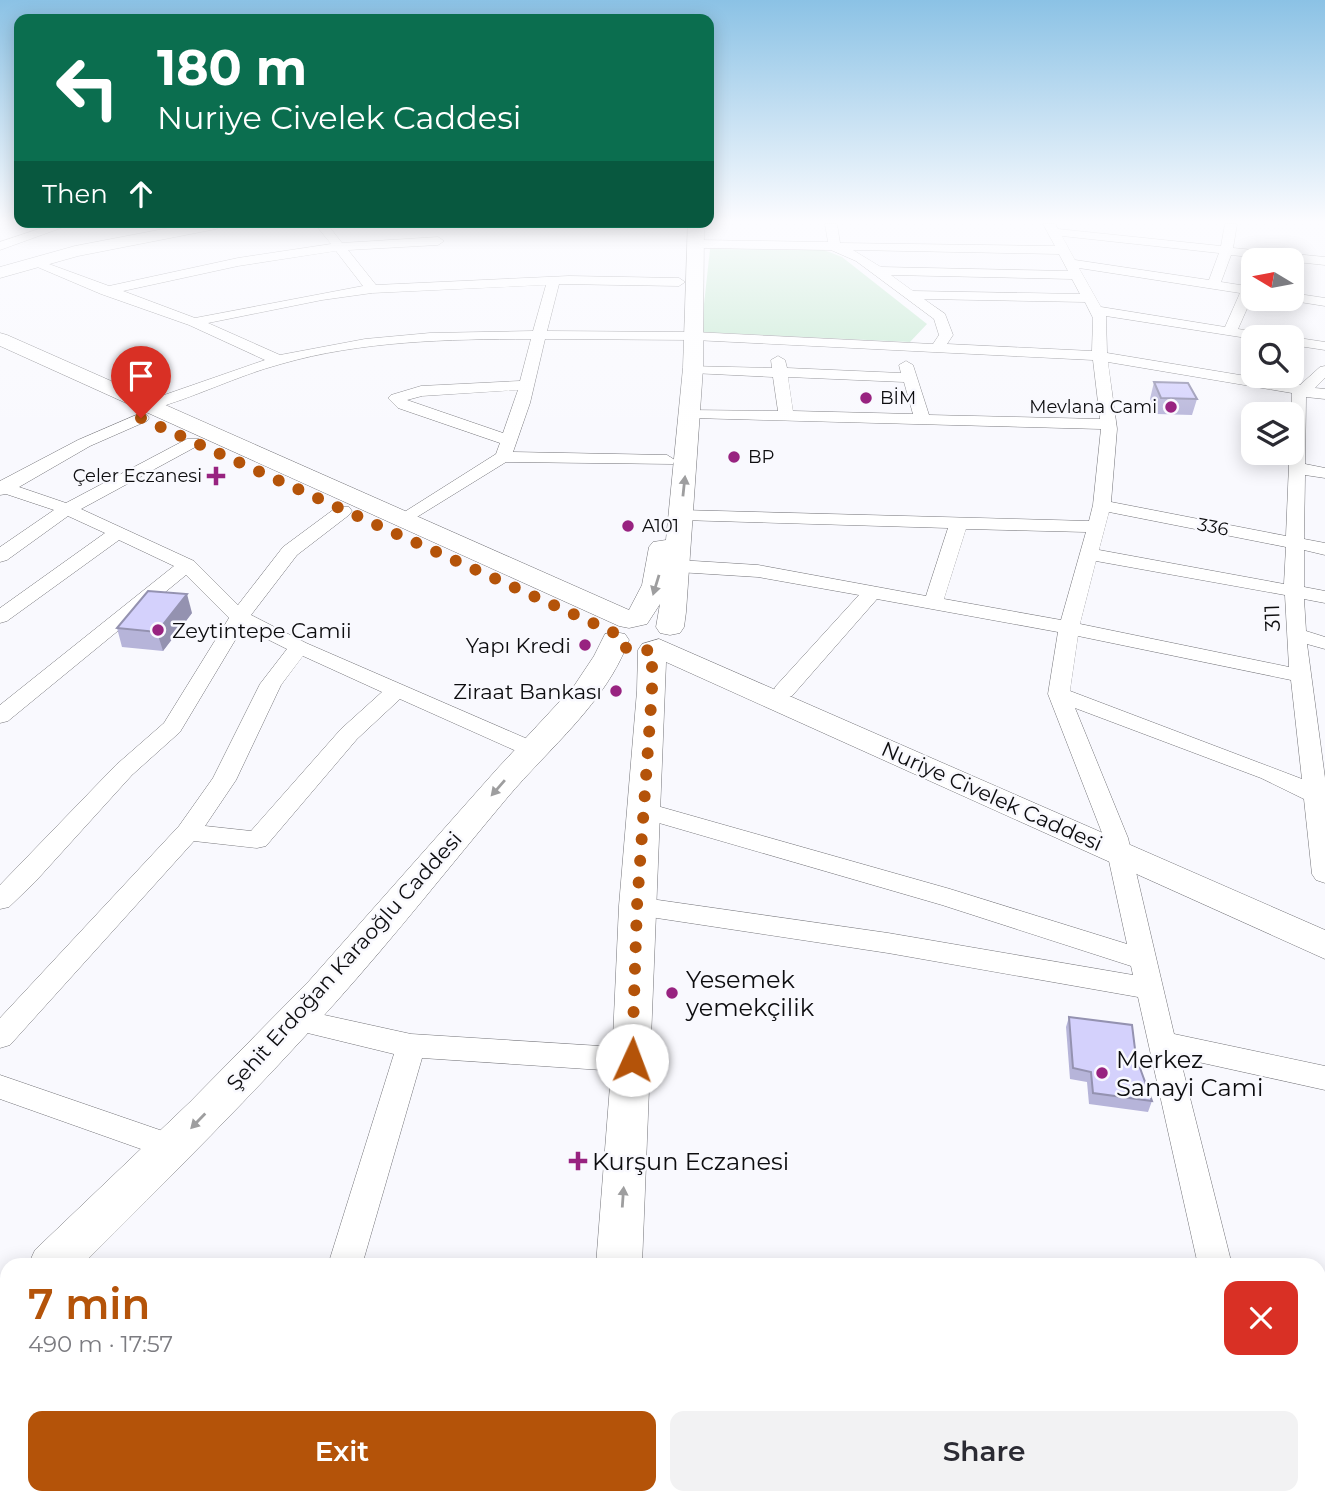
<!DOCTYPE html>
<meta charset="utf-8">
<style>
:root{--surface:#fff;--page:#f2f2f3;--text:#2b2b33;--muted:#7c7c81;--accent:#b45309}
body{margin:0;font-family:Montserrat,sans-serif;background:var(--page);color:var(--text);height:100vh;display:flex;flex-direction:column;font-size:26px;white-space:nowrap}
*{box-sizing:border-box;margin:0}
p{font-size:23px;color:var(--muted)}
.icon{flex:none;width:38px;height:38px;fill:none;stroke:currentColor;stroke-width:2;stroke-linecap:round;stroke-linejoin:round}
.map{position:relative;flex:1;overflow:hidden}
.drawer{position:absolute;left:0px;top:1258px;width:1326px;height:247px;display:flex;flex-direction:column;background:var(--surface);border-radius:21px 21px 0 0;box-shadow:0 4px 18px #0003}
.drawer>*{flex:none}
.guide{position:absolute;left:14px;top:14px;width:700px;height:214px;border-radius:14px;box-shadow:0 4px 18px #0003;background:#0b6e4f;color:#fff;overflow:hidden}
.needle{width:46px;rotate:280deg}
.buttons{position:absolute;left:1241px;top:248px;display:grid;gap:14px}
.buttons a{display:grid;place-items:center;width:63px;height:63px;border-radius:14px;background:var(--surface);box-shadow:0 4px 18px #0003;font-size:35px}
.pin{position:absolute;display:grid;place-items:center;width:60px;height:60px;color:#fff;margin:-72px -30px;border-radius:50% 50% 50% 0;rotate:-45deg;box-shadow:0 0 7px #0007}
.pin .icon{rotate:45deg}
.me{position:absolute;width:77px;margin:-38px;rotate:2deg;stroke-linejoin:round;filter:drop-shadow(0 0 5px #0008)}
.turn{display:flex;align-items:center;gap:24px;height:147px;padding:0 28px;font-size:32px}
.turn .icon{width:91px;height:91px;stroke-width:2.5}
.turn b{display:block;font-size:49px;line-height:60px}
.then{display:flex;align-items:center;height:66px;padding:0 28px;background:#0003;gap:14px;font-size:26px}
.round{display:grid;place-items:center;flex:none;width:74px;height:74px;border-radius:14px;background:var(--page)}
.headline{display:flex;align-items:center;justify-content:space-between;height:119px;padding:0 28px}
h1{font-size:42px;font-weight:600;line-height:52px;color:var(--accent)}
.button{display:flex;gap:14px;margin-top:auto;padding:14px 28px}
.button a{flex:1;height:80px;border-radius:14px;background:var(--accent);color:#fff;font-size:28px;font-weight:600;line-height:80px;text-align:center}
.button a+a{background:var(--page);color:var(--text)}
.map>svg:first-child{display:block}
</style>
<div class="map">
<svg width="1325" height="1504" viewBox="0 0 1325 1504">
<rect width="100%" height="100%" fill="#f9f9fe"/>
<path fill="#c4e9d0" d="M710 249 824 250 842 257 927 324 910 342 701 332Z"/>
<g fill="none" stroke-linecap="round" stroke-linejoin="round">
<g stroke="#747479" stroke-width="1">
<path id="street" d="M54 224H72L0 250V242Z
M315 224H327L342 243 438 237 444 241 438 245 348 250 376 285 569 276 679 278 685 282 679 286 559 284 547 331 694 332 933 344 939 335 934 319 856 261 831 250 697 248 691 244 697 240 828 242 825 224H837L840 243 1055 246 1043 224H1055L1058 229 1221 246 1225 224H1237L1233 248 1325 257V265L1231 255 1221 282 1253 287V295L1238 329 1270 334 1277 338 1253 339 1106 316 1107 353 1300 385 1320 367 1325 366V378L1315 388 1325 389V399L1306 397 1305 464 1325 468V478L1305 475 1304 539 1325 543V555L1304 550V587L1325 591V603L1304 599 1306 631 1325 637V649L1307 644 1325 778V883L1316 880 1312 874 1304 799 1261 778 1075 708 1128 838 1174 1034 1325 1066V1090L1180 1058 1232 1265H1198L1138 997 888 953 637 915 628 913 624 906 628 899 637 897 888 933 1133 975 1131 966 942 905 635 816 631 810 635 804 643 802 950 889 1127 944 1104 838 1048 694 1058 632 877 599 792 696H776L773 691 776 686 859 595 758 577 678 572 669 566 678 560 758 565 926 596 948 528 681 520 672 515 681 510 1089 521 1093 505 1101 429 692 418 684 413 686 410 778 411 773 377 692 373 685 369 687 366 772 368 771 360 778 356 785 360 787 368 901 373 899 365 906 361 913 365 929 415 1100 419 1093 360 694 340 545 339 530 403 513 452 667 455 675 460 673 464 506 462 404 525 398 524 395 520 398 516 496 454 500 443 398 408 388 398 391 395 421 386 520 381 531 339C448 339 361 341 281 364 236 376 194 398 149 410L144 408 141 405 144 402 265 360 189 325 101 294 28 263 34 259 38 260 109 286 238 258 331 244ZM1062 236 1219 253 1209 280 1075 260ZM853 250 1059 254 1068 271 881 267ZM336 251 363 286 195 318 123 291 238 266ZM1079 268 1240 293 1225 327 1101 307ZM891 275 1072 279 1080 294 913 291ZM546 285 533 331 430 333 365 339 280 355 208 323 322 300 372 293ZM924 299 1085 302 1093 318 1092 351 947 344 953 335 945 314ZM1108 362 1292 393 1286 536 1111 502 1117 429ZM788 377 904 382 913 414 793 411ZM518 390 503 433 407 400 422 396ZM1109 512 1286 547 1284 584 1099 550ZM966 529 1086 532 1061 620 944 599ZM1096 561 1285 595 1289 667 1080 624ZM1078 636 1291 680 1302 779 1070 691Z
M1292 293 1325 298V306L1287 300 1292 299Z
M1292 337 1325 342V350L1292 345V338H1288Z
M141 413 147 415 149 418 147 421 90 446 19 487 66 503 187 439H199L201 442 199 445 81 509 194 561 238 605 283 547 337 507H349L352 511 349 515 297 555 251 615 306 643 539 744 542 749 539 754H523L400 699 357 739 266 846 257 848 194 841 10 1045 0 1048V1018L179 826 213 778 260 684 287 649 243 627 180 732 132 775 35 882 9 907 0 909V885L116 765 164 723 229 618 186 575 8 721 0 723V705L174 566 119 540 7 621 0 623V608L105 533 68 516 7 560 0 562V547L54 510 6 494 0 495V481L78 440ZM303 656 382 692 341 729 251 831 205 826 236 780 281 685Z
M297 1009 411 1034 632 1048 642 1052 647 1060 642 1068 632 1072 422 1058 362 1265H328L394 1054 287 1028 283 1020 287 1012Z
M0 1075 183 1138 188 1147 183 1156 172 1160 0 1099Z
M1320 1367H1325V1403H1320Z
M199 1498H239L237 1504H197Z
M1255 1498H1293L1294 1504H1256Z"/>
</g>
<g stroke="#747479" stroke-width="1">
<path id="secondary" d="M190 224H224L216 229 78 256 0 278V267L75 246Z
M688 224H704L703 368 686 612 684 627 680 633 670 635 660 633 656 627 660 604 647 624 629 628 619 626 0 346V333L7 335 629 610 642 585 649 547 653 542 666 540 683 368Z
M615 632 625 634 629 640C606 703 549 748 507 798 450 866 395 936 336 1002 255 1093 168 1179 82 1265H28L35 1250 190 1102 309 981 497 769 574 686 594 656 605 634Z
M659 639 1325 930V959L666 662 642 1265H596L612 1060 619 906 637 691 638 650 642 644Z
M7 1285V1335L0 1338V1288Z
M582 1498H636V1504H582Z"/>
</g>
<use href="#street" fill="#fff" fill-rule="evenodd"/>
<use href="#secondary" fill="#fff" fill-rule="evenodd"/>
</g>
<path fill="#b6b4d9" d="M1154 382 1197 399 1192 415 1157 414 1150 399Z
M192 613 163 651 122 647 117 628Z
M1069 1017 1136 1057 1152 1101 1148 1112 1089 1104 1087 1082 1070 1079 1066 1027Z
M1106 1498H1182L1183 1504H1106Z"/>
<path fill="#9492b0" d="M187 594 192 613 163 651 157 632Z"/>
<path fill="#d4d1fc" stroke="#9492b0" stroke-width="2" d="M1154 382 1188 383 1197 399 1161 398Z
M148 591 187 594 157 632 117 628Z
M1069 1017 1132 1025 1136 1057 1152 1101 1093 1093 1091 1072 1073 1068Z
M1114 1498H1182L1183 1504H1115Z"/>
<defs><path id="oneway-solid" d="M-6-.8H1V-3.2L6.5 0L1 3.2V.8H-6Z" transform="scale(1.75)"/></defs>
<g fill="#9e9e9f">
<use href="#oneway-solid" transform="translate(684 486) rotate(-84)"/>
<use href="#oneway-solid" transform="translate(656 585) rotate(107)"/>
<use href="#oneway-solid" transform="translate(498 788) rotate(131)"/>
<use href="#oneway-solid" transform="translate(198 1121) rotate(134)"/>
<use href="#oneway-solid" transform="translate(623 1197) rotate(-86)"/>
</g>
<linearGradient id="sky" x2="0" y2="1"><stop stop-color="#8bc2e5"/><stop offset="0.51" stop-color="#fcfcff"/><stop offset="1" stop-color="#fcfcff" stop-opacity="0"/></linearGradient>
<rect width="1325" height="435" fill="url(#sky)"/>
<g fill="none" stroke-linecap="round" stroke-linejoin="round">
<path stroke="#b45309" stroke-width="12" stroke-dasharray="0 21.6" d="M141 418 613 632 615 640C625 651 638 651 652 650V691L637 906 632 1060"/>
</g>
<g fill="#982380" stroke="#f9f9fe" stroke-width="2.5">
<circle cx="866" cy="398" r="7"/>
<circle cx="1171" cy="407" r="7"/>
<circle cx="734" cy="457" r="7"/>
<path d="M212.5 465.5h7v7h7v7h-7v7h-7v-7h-7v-7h7z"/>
<circle cx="628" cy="526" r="7"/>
<circle cx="158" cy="630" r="7"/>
<circle cx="585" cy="645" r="7"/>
<circle cx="616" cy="691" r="7"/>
<circle cx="672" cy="993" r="7"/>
<circle cx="1102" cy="1073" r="7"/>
<path d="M574.5 1150.5h7v7h7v7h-7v7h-7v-7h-7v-7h7z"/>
</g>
<g text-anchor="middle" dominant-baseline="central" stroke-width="5" stroke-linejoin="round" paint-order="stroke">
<g font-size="18" fill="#0d0d0f" stroke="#f9f9fe" text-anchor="start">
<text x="880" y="398">BİM</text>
<text x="1157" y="407" text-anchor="end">Mevlana Cami</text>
<text x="748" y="457">BP</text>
<text x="202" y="476" text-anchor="end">Çeler Eczanesi</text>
<text x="642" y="526">A101</text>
</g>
<g font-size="18" fill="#0d0d0f" stroke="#f9f9fe">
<text transform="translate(1213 527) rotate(11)">336</text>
</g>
<g font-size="21" fill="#0d0d0f" stroke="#f9f9fe">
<text transform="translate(1272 618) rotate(-92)">311</text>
<text transform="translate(992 796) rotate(24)">Nuriye Civelek Caddesi</text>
<text transform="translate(344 961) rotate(-48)">Şehit Erdoğan Karaoğlu Caddesi</text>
</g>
<g font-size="21" fill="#0d0d0f" stroke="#f9f9fe" text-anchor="end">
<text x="172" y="630" text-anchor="start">Zeytintepe Camii</text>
<text x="571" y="645">Yapı Kredi</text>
<text x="602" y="691">Ziraat Bankası</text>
</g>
<g font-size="24" fill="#0d0d0f" stroke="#f9f9fe" text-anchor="start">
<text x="686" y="979">Yesemek<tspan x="686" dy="28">yemekçilik</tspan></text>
<text x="1116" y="1059">Merkez<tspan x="1116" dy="28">Sanayi Cami</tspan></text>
<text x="592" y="1161">Kurşun Eczanesi</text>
</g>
</g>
</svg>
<div class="buttons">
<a><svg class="needle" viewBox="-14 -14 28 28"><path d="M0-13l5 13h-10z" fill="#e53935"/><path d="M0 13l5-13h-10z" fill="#7c7c81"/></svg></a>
<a><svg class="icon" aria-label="search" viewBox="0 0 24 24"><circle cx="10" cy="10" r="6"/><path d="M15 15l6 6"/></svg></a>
<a><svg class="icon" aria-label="layers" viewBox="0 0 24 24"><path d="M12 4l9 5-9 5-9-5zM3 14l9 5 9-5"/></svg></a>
</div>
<div class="pin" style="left:141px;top:418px;background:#d93025"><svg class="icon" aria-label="arrive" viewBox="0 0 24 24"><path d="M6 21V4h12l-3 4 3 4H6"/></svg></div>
<svg class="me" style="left:632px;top:1060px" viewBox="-20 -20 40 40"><circle r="19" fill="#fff"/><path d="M0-13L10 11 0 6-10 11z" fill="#b45309"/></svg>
<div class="guide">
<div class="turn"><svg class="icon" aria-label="left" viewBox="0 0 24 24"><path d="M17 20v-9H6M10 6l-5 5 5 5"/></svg><div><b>180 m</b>Nuriye Civelek Caddesi</div></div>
<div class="then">Then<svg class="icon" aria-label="ahead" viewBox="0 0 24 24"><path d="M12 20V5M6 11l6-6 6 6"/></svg></div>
</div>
<section class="drawer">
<div class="headline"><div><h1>7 min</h1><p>490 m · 17:57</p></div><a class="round" style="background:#d93025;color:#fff"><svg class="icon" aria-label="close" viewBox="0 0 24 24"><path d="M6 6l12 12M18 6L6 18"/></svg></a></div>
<div class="button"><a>Exit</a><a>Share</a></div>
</section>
</div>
